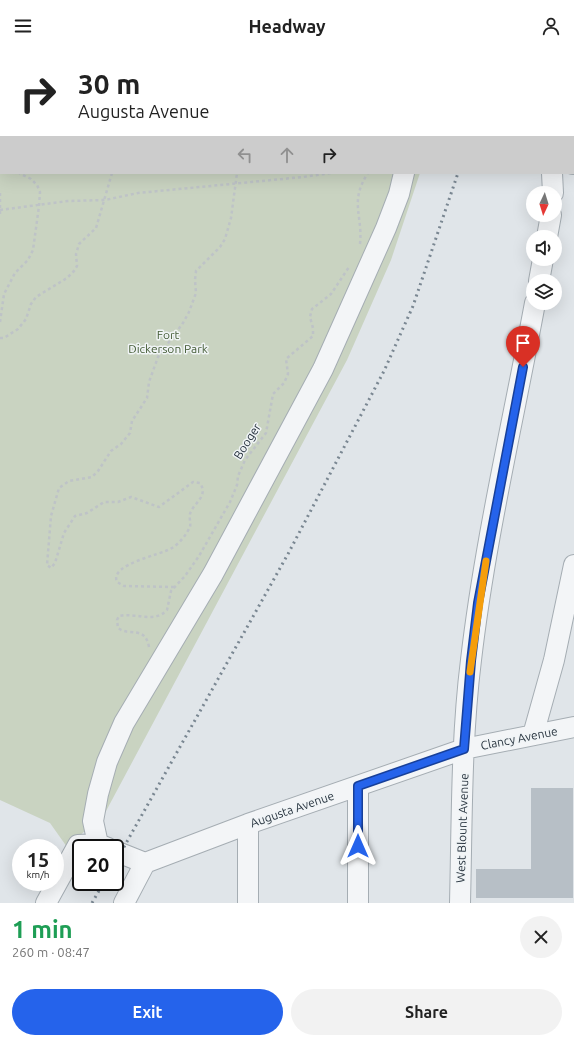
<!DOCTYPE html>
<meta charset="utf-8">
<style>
:root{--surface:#fff;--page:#f2f2f2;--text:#222;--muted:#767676;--accent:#2563eb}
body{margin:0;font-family:Ubuntu,sans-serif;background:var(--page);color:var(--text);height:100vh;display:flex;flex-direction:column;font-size:15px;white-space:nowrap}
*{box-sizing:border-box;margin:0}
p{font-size:13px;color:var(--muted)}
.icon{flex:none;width:22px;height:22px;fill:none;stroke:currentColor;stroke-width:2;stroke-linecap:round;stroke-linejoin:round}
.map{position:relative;height:851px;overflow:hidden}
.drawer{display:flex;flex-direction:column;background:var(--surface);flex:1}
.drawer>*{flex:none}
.top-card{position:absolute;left:0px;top:0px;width:574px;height:122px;box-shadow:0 4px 16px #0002;background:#fff;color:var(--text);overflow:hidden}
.needle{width:26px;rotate:184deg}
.fabs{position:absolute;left:526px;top:134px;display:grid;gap:8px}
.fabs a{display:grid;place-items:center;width:36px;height:36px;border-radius:50%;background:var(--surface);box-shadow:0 4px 16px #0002;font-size:20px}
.speed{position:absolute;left:12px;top:787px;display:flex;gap:8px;font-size:20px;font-weight:700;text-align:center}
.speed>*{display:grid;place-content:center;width:52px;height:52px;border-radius:50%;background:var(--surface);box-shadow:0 4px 16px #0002;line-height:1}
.speed small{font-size:10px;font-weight:400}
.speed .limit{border:2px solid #111;border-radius:6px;background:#fff;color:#111}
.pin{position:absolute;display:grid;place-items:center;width:34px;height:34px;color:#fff;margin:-41px -17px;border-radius:50% 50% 50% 0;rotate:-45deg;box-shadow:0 0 4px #0007}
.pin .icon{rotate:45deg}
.me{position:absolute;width:44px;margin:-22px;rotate:0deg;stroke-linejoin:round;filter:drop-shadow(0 0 3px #0008)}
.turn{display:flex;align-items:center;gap:14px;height:84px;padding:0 12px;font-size:18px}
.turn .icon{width:52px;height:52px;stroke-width:2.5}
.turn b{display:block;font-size:28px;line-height:34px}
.lanes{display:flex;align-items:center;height:38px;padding:0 12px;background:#0003;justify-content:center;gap:20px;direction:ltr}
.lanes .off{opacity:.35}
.round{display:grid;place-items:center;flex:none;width:42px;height:42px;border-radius:21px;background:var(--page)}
.summary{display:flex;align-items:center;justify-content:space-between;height:68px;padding:0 12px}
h1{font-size:24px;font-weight:700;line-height:30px;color:#1e9e55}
.cta{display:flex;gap:8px;margin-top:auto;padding:8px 12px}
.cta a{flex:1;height:46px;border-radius:24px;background:var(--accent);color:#fff;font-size:16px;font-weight:700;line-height:46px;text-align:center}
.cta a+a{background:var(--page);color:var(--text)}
header{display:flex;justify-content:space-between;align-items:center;height:52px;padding:0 12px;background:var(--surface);font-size:18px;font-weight:700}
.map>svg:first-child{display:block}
</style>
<header><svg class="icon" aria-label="menu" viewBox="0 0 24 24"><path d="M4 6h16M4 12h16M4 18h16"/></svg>Headway<svg class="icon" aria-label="person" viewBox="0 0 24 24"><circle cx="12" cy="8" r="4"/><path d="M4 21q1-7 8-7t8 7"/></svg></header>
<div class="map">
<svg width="574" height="851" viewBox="0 0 574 851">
<rect width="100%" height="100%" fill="#e0e5e9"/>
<path fill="#c9d3c1" d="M0 0H448L1 1V121H420L391 208 347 308 105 761 67 795 50 771 0 748Z"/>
<path fill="#b7bfc6" d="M531 736H573V846H476V817H531Z"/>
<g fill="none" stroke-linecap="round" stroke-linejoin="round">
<g stroke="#a5adb3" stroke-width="22">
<path id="minor" d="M533 0V1
M428 1V0
M573 112H574
M552 121 553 141
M547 185 551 163
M539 229 543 207
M533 683 554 608 574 513
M358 734V851
M248 772V851
M98 792 93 769 98 742 107 710 124 671 213 522 323 317 386 176 399 142 404 121
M115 799 145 811
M46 851 78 793 98 792 108 796
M124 851 145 811 248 772 464 697 574 675
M460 851C462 770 461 688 471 608 485 488 513 370 535 251"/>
</g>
<path stroke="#bec3c7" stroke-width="2.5" stroke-dasharray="3 3" stroke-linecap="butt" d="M249 0V1
M336 0V1
M18 1 19 0
M290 1V0
M395 1 396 0
M0 19 1 18
M0 59H1
M0 113H1
M0 141V162
M0 158 68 149 105 148 138 141 303 125 331 121
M360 192C363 163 349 150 368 121
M0 270 4 242 15 221 28 208 33 198 39 154 40 140 37 133 31 127 19 121
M0 286H4L18 277 26 267 31 252 36 245 67 226 74 219 77 214 76 202 79 192 96 176 112 121
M174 535 124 534 117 530C109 512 161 503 172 496 180 491 186 483 190 475 191 471 189 466 190 462 193 451 209 445 200 431L193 430 159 455 131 445 118 450H104L87 461 75 464 64 481 55 511 51 516 47 513 51 464 59 436 69 429 92 425 98 419 111 399 121 392 130 381 132 369 147 346 149 330 158 305 183 271 189 260 196 241 195 228 196 219 220 195 225 187 231 166 237 121
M149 595C145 573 130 585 118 576L117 568 119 564C135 560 154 572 167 558L171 539 185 524 199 504 230 450 237 433 238 424 245 408 266 381 273 342 284 331 288 322 286 307 313 284V276L310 265 312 257 331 242 349 215"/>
<use href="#minor" stroke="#f3f5f7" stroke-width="20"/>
<path stroke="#7a8792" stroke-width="3" stroke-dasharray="2 4" stroke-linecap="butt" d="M487 1V0
M115 811 288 502 384 319 413 254 458 121
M92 851 104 830"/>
</g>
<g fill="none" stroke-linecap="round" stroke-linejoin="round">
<g stroke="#184099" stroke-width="10">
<path id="route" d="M358 794V734L464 697 471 609 478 551 523 315"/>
</g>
<use href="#route" stroke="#2563eb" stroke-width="7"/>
<path stroke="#f59e0b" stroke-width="7" d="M470 620 486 509"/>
</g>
<g text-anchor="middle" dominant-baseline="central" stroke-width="3" stroke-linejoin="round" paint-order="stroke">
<g font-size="12" fill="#445c36" stroke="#f0f4f6">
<text x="168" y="282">Fort<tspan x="168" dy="14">Dickerson Park</tspan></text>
</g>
<g font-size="12" fill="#293540" stroke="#f0f4f6">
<text transform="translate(247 389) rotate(-58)">Booger</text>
<text transform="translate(519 686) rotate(-11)">Clancy Avenue</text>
<text transform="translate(292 757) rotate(-19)">Augusta Avenue</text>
<text transform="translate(462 776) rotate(-88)">West Blount Avenue</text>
</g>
</g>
</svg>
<div class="fabs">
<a><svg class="needle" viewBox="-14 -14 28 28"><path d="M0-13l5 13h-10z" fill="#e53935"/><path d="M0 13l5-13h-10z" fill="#767676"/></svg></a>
<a><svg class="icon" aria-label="sound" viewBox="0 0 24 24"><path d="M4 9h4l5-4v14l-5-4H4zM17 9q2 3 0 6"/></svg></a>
<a><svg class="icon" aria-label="layers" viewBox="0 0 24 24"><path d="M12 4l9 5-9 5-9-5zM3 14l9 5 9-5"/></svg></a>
</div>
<div class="speed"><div>15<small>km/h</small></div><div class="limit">20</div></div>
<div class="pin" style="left:523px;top:315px;background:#d93025"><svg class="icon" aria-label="arrive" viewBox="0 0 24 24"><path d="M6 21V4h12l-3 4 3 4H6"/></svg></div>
<svg class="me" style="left:358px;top:794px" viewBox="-20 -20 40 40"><path d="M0-17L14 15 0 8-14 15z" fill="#2563eb" stroke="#fff" stroke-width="4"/></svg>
<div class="top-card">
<div class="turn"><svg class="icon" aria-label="right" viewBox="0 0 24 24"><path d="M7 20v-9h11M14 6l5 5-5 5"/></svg><div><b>30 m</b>Augusta Avenue</div></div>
<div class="lanes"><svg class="icon off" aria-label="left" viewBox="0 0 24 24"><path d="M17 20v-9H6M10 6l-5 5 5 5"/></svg><svg class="icon off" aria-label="ahead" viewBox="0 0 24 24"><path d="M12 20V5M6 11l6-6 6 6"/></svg><svg class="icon" aria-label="right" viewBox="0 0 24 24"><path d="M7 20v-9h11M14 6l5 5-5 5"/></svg></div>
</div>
</div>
<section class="drawer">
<div class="summary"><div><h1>1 min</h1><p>260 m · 08:47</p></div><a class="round"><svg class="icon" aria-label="close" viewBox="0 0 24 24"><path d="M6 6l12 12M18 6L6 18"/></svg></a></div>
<div class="cta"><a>Exit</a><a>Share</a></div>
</section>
